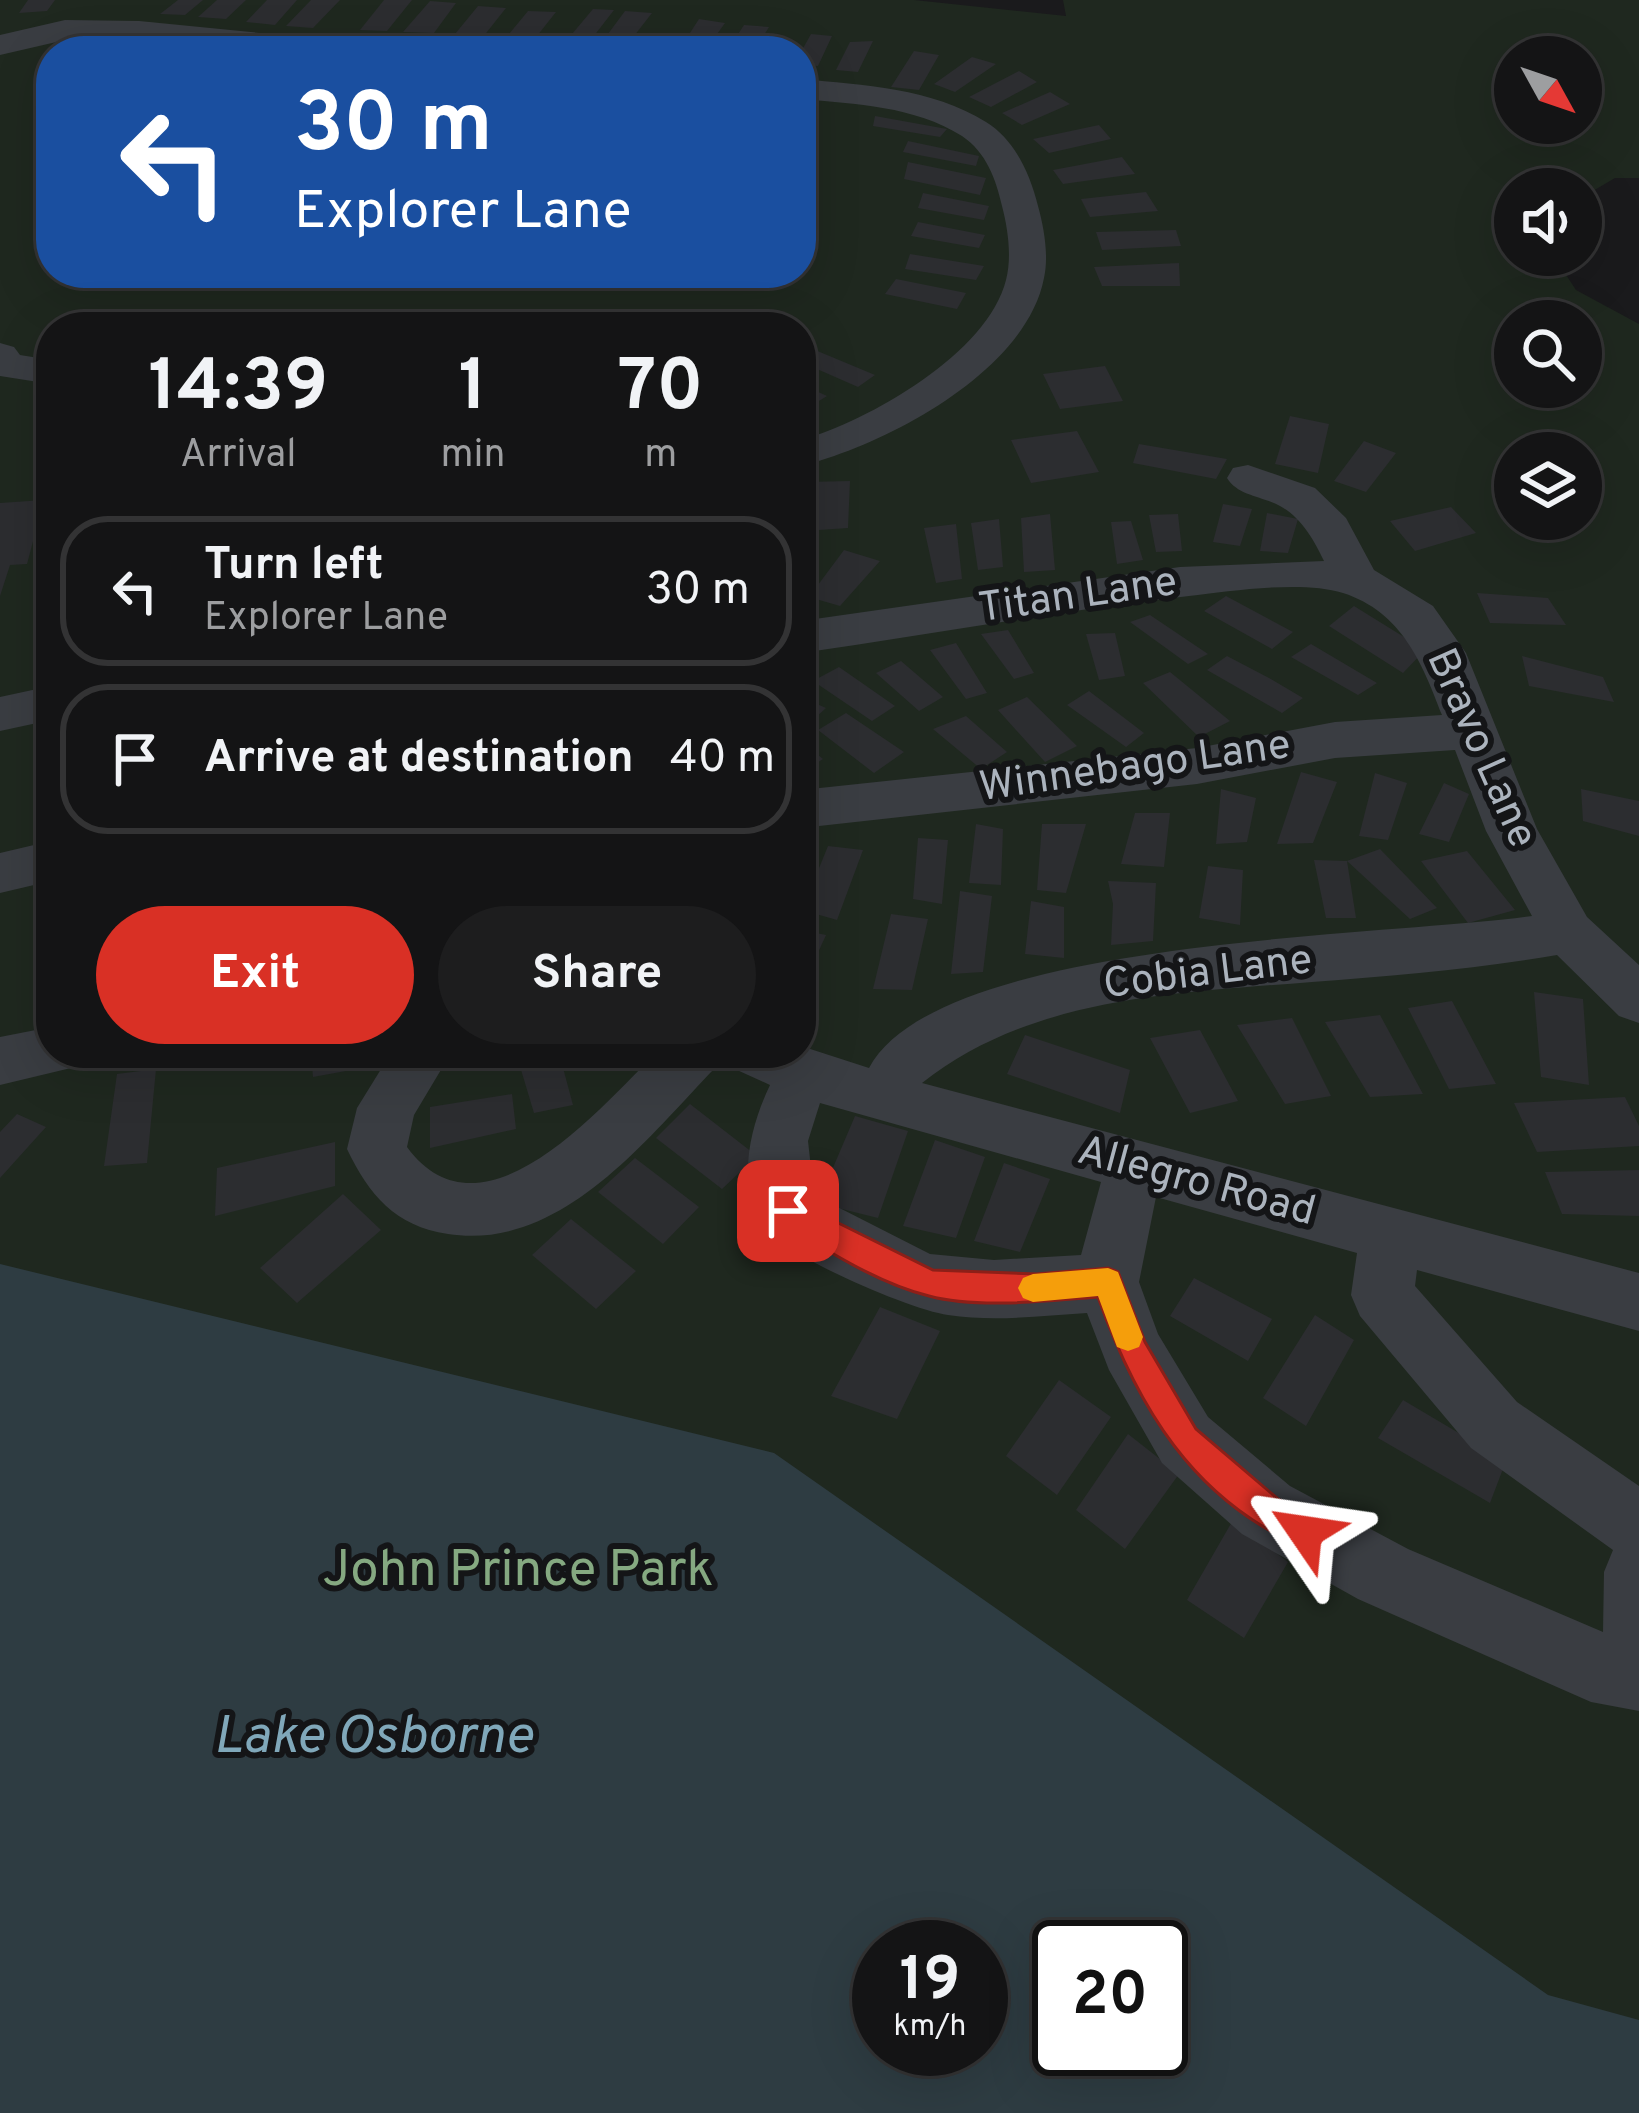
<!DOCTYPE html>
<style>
:root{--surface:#141415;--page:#1d1d1e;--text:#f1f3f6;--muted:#9d9ea0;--line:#333334;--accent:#d93025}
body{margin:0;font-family:Overpass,sans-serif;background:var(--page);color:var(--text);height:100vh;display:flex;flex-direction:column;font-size:45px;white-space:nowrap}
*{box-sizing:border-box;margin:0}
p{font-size:39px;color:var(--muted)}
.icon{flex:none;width:66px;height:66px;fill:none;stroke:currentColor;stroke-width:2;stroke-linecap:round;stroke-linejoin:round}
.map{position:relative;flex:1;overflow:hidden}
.details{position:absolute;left:36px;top:312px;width:780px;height:756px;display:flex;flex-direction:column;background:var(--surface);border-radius:48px;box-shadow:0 12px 48px #0002,0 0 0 3px var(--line)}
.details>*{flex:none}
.banner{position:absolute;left:36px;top:36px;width:780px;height:252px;border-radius:48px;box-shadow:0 12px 48px #0002,0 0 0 3px var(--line);background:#1a4fa0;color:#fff;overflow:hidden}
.needle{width:78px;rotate:130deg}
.tools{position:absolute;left:1494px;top:36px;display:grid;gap:24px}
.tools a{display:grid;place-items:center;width:108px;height:108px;border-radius:50%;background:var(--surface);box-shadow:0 12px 48px #0002,0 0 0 3px var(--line);font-size:60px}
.speed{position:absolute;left:852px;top:1920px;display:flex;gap:24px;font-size:60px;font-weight:700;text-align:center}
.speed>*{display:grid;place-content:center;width:156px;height:156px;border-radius:50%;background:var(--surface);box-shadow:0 12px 48px #0002,0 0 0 3px var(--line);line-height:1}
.speed small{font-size:30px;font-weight:400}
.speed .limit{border:6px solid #111;border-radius:18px;background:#fff;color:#111}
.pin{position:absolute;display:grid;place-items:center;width:102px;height:102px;color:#fff;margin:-51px;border-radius:24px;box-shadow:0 6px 18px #0006}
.me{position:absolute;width:132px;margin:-66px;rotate:302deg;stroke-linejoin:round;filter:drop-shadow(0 0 9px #0008)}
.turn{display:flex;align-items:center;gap:42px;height:252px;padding:0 60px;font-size:54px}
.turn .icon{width:156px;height:156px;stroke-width:2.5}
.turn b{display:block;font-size:84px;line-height:102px}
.eta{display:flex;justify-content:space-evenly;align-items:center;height:204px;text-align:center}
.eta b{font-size:72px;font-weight:700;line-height:84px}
.primary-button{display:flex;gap:24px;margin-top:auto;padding:24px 60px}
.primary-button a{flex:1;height:138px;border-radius:72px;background:var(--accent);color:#fff;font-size:48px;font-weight:700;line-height:138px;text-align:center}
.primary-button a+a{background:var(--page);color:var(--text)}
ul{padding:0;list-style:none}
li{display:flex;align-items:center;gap:36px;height:150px;margin:0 24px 18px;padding:0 36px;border:6px solid var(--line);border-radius:48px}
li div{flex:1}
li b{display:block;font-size:45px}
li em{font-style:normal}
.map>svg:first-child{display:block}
</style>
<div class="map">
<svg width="1639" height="2113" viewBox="0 0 1639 2113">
<rect width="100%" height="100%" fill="#1a1a1c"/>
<path fill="#1f281f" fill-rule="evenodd" d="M0 0H914L1066 16 1063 0H1639V178H1615L1581 198V189H1515V255H1553L1576 290 1639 324V2113H0ZM51 51H801V273H51ZM1515 57H1581V123H1515ZM1515 321H1581V387H1515ZM51 327H801V1053H51ZM1515 453H1581V519H1515ZM879 1947H981V2049H879ZM1059 1947H1161V2049H1059Z"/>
<path fill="#2e3c42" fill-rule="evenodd" d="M0 1264 774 1453 1548 1995 1639 2020V2113H0ZM981 1947V2049H879V1947ZM1161 1947V2049H1059V1947Z"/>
<path fill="#2c2d30" d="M28 0H55L47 11 19 13Z
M178 0H203L185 15 160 14Z
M217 0H246L226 19 198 17Z
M267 0H297L275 25 246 22Z
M311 0H340L313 28 286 26Z
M384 0H412L387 31 360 30Z
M430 1 456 3 434 33 403 32Z
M478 6 506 8 483 37 455 34Z
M593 9 614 10 590 41 567 40Z
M528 11 556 12 533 41 505 39Z
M625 11 652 13 627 45 602 42Z
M699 19 725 23 705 51 679 50Z
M744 25 769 27 754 51H727Z
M811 34 832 36 818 66 801 64V52Z
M873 41 858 72 836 70 850 42Z
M914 51 939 55 919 90 891 87Z
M972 57 996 64 955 92 934 84Z
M1019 71 1037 82 991 107 969 97Z
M1050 92 1070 104 1022 125 1002 113Z
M875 116 947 129 940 137 873 126Z
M1099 125 1111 139 1049 153 1033 139Z
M908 141 979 156 976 166 903 152Z
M1122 157 1135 174 1063 184 1053 170Z
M908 162 986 178 980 195 904 179Z
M1146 192 1158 211 1090 217 1081 199Z
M923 193 989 206 984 220 918 208Z
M918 222 985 235 979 248 911 236Z
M1176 230 1181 246 1102 250 1096 232Z
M910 254 984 266 976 280 905 269Z
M1179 263 1180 286H1102L1094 267Z
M896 279 966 293 957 309 885 294Z
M815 350 875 375 858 387 801 362Z
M1105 366 1123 401 1060 409 1043 374Z
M801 384 827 396 801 412Z
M1290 416 1329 424 1318 473 1275 464Z
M1077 431 1099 472 1031 483 1011 440Z
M1364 441 1396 453 1366 492 1334 481Z
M1139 444 1227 459 1216 479 1133 463Z
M850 481 848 528 804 531 807 482Z
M44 500 27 564 10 565 0 596V503Z
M1223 504 1252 509 1240 546 1213 542Z
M1451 507 1476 533 1415 551 1390 521Z
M1267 513 1298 519 1288 553 1260 551Z
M1050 514 1055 570 1024 572 1021 518Z
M1178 514 1182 551 1156 552 1149 515Z
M999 519 1003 567 978 570 971 523Z
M1131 521 1143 560 1117 564 1111 522Z
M956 524 962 579 936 583 924 528Z
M844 550 880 561 840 606 809 597Z
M1477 593 1548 598 1566 625 1490 623Z
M1226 596 1293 632 1272 649 1204 611Z
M1354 606 1425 650 1403 673 1329 626Z
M1150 615 1208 654 1188 664 1130 622Z
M1008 630 1034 673 1014 679 981 634Z
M1115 633 1125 676 1099 680 1086 634Z
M956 643 987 693 966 699 930 650Z
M1311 644 1377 683 1358 695 1291 657Z
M1227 656 1269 678 1303 698 1282 713 1207 670Z
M1522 656 1603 677 1614 702 1529 686Z
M901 661 943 697 919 711 876 673Z
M839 667 895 706 872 721 813 681Z
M1170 672 1230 721 1199 737 1143 683Z
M1089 691 1144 733 1126 747 1067 705Z
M801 697 826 708 804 728 801 726Z
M1027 697 1077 746 1045 762 998 710Z
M846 713 904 752 874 773 818 730Z
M966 716 1007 752 981 769 933 729Z
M801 741 823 759 801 773Z
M1301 772 1337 782 1313 843 1277 844Z
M1375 773 1407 783 1388 840 1359 836Z
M1444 783 1469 794 1449 842 1419 834Z
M1221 789 1256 798 1247 842 1216 844Z
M1581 789 1639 801V836L1583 821Z
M1135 813H1170L1164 867 1121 864Z
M976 824 1003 829 1001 885 969 883Z
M1042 824H1086L1066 893 1037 890Z
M918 838 948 840 942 904 913 899Z
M828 846 863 850 837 920 802 910Z
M1380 849 1437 908 1410 919 1347 861Z
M1467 851 1515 910 1468 923 1421 861Z
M1314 860 1347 861 1356 918H1326Z
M1208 866 1243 870 1240 925 1199 918Z
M1108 881 1156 883 1153 941 1111 945 1113 904Z
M960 891 992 896 983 972 951 974Z
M1031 901 1064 907V958L1025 954Z
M891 914 928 919 912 990 873 989Z
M801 930 826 935 801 990Z
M1534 992 1583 999 1589 1085 1541 1077Z
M1452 1001 1496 1084 1449 1089 1408 1008Z
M1380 1015 1423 1094 1370 1097 1325 1022Z
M1292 1018 1331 1096 1285 1104 1237 1025Z
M1200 1030 1238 1101 1190 1113 1150 1038Z
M1025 1035 1130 1070 1120 1113 1007 1074Z
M311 1053H395V1062L313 1077Z
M516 1053H559L573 1105 534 1113Z
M156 1069 147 1163 104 1166 117 1074Z
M512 1094 516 1129 430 1148V1107Z
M1625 1097 1639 1126V1146L1537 1152 1514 1103Z
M690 1104 757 1156 722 1189 656 1138Z
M17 1114 46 1127 0 1178V1132Z
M855 1116 908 1131 878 1218 818 1203Z
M935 1140 985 1157 956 1238 903 1226Z
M335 1142V1186L215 1216 217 1168Z
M635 1158 699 1207 663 1244 598 1192Z
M1004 1163 1050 1179 1020 1252 974 1241Z
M1639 1170V1216L1562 1214 1545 1172Z
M343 1194 381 1230 297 1303 260 1268Z
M571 1219 636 1271 596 1309 532 1255Z
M1194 1278 1272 1319 1248 1361 1170 1316Z
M880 1307 940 1331 897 1419 831 1396Z
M1315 1315 1354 1340 1306 1426 1263 1398Z
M1059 1380 1111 1417 1057 1495 1006 1456Z
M1403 1400 1506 1461 1490 1503 1378 1438Z
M1128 1434 1179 1474 1125 1549 1076 1510Z
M1233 1520 1288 1562 1244 1638 1187 1600Z"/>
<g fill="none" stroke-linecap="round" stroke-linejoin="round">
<path fill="#3a3d42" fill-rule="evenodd" d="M65 20 139 21 341 41 357 51H244L139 41 65 40 0 55V35Z
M801 79C863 85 932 88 986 122 1015 140 1030 174 1038 206 1044 228 1049 255 1044 278 1026 372 885 445 801 466V440C869 421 988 353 1006 280 1012 257 1008 229 1002 206 996 179 986 152 962 136 914 106 856 104 801 99Z
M0 343 14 347 20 355 51 360V384L0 376Z
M1248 465 1315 488 1346 518 1374 570 1433 606 1466 653 1537 829 1587 917 1639 965V1023L1619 1016 1557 955C1476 969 1394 976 1312 982 1178 993 1032 996 922 1083L1639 1273V1331L1417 1270 1415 1286 1517 1402 1639 1486V1711L1591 1702 1566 1691 1358 1599 1242 1534 1162 1463 1109 1370 1087 1313C1041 1316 994 1322 948 1315 911 1310 784 1256 765 1227 735 1184 750 1127 770 1085L737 1070 729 1053H801V1046L869 1068C939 937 1390 937 1532 916L1486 831 1455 750 1335 758 1197 784 801 828V790L1197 748 1335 722 1442 715C1422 663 1402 612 1343 593 1302 580 1232 591 1189 596 1059 611 930 634 801 653V621L1180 567 1324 561C1314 540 1301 517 1280 506 1262 496 1238 496 1227 478L1233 468ZM820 1103 1101 1182 1081 1255 994 1260 930 1254 814 1195 808 1141ZM1156 1197 1357 1253 1351 1295 1360 1316 1471 1448 1613 1550 1604 1572 1603 1632 1408 1549 1290 1486 1208 1417 1158 1334 1139 1282Z
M51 686V720L0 731V697Z
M51 841V881L0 893V853Z
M51 1027V1053H78L71 1068 0 1085V1037Z
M391 1053H451L414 1115 407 1147C482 1249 600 1108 656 1053H721L713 1070C644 1142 560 1251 448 1234 395 1226 369 1195 347 1149L357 1108Z"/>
</g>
<path fill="#d93025" stroke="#8d1f18" stroke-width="3" d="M788 1198 933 1270 1036 1274 1108 1268 1118 1272 1145 1342 1196 1429 1278 1499 1317 1520 1322 1532 1317 1543 1305 1548C1193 1501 1137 1406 1098 1297 1048 1301 977 1309 929 1296 876 1283 824 1248 778 1221L774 1211 778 1202Z"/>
<path fill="#f59e0b" d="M1108 1268 1118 1272 1143 1337 1139 1347 1128 1351 1117 1347 1098 1296 1033 1302 1023 1298 1018 1288 1023 1278 1033 1274Z"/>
<g text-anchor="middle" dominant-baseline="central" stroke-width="12" stroke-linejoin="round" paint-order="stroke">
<g font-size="42" fill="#abb3bd" stroke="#141517">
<text transform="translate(1078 597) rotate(-8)">Titan Lane</text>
<text transform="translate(1480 749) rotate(66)">Bravo Lane</text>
<text transform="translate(1135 768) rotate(-8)">Winnebago Lane</text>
<text transform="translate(1208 974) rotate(-7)">Cobia Lane</text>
<text transform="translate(1196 1183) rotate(15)">Allegro Road</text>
</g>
<g font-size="51" fill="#85a981" stroke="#141517">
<text x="518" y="1572">John Prince Park</text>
</g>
<g font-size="54" font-style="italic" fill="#80a8ba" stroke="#141517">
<text x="373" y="1738">Lake Osborne</text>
</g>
</g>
</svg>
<div class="tools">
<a><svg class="needle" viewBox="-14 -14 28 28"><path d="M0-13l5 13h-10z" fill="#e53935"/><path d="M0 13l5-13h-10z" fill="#9d9ea0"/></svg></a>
<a><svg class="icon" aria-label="sound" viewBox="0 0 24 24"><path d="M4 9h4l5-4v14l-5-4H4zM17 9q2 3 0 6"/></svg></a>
<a><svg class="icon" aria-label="search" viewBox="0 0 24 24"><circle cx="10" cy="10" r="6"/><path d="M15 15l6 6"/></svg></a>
<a><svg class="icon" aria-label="layers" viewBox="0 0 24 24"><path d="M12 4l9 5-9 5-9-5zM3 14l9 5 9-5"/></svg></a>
</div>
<div class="speed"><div>19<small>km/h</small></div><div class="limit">20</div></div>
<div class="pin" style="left:788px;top:1211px;background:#d93025"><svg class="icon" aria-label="arrive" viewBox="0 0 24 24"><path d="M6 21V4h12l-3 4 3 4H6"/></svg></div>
<svg class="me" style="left:1305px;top:1532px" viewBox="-20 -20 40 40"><path d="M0-17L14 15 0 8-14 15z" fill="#d93025" stroke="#fff" stroke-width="4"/></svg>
<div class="banner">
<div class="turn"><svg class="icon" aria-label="left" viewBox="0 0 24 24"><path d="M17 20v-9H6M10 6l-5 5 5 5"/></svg><div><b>30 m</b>Explorer Lane</div></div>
</div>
<section class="details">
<div class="eta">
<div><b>14:39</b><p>Arrival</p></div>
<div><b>1</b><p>min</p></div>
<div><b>70</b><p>m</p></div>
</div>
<ul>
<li><svg class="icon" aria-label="left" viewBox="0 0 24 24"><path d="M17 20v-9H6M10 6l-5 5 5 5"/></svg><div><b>Turn left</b><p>Explorer Lane</p></div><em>30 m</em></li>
<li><svg class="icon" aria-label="arrive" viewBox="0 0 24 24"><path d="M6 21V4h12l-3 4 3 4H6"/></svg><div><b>Arrive at destination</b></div><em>40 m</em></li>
</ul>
<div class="primary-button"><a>Exit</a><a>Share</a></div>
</section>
</div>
